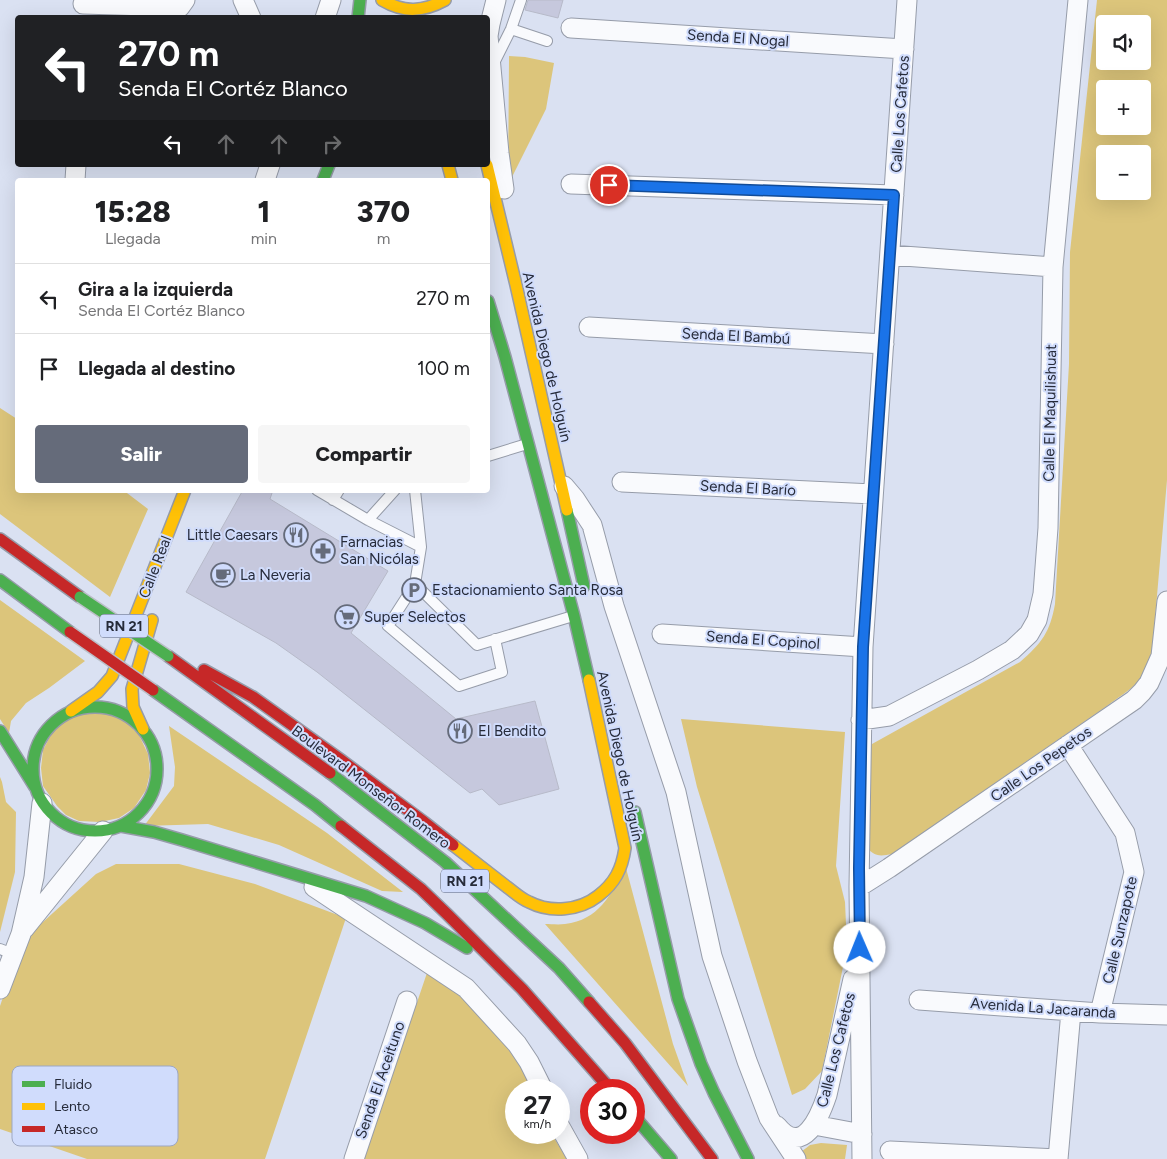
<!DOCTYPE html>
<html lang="es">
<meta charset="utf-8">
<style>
:root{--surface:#fff;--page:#f6f6f6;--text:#202124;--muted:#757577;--line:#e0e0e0;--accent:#656b7a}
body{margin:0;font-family:Figtree,sans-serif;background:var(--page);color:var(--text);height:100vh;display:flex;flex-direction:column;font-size:19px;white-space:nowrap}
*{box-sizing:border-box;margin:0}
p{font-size:16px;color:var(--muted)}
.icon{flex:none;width:28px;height:28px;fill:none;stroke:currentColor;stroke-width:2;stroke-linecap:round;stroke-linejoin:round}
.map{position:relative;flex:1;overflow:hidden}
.panel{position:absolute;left:15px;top:178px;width:475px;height:315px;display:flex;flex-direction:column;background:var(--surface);border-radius:5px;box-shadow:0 5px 20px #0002}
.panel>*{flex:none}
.banner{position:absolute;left:15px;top:15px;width:475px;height:152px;border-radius:5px;box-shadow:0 5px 20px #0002;background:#202124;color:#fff;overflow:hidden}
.fabs{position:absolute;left:1096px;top:15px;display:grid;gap:10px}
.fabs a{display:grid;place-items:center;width:55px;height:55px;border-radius:5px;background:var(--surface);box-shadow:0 5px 20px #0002;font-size:25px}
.speed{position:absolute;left:505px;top:1079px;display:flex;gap:10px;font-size:25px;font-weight:700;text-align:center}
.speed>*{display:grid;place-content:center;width:65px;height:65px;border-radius:50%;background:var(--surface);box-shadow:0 5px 20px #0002;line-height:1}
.speed small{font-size:12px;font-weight:400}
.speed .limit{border:8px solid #d22;background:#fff;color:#111}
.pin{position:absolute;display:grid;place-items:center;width:42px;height:42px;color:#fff;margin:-21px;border:2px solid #fff;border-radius:50%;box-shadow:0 1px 5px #0007}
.me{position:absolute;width:55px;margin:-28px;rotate:359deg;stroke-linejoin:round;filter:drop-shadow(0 0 4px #0008)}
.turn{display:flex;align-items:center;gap:18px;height:105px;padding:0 20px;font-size:22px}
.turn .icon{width:65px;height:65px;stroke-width:2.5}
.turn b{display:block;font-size:35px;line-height:42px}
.lanes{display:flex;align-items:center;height:48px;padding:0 20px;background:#0003;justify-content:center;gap:25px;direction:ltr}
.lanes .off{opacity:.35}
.eta{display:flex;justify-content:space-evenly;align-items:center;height:85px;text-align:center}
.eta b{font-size:30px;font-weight:800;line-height:35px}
.cta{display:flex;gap:10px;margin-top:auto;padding:10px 20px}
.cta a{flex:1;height:58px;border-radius:5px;background:var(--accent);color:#fff;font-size:20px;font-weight:800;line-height:58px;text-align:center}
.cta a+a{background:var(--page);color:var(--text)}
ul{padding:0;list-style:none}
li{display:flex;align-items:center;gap:15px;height:70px;padding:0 20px;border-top:1px solid var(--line)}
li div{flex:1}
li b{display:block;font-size:19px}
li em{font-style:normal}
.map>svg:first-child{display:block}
</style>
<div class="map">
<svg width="1167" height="1159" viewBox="0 0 1167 1159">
<rect width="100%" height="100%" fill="#dae1f2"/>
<path fill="#dcc57b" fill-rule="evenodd" d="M1097 0H1167V480L1153 642C1151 655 1148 672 1138 682 1129 691 1117 698 1107 706L892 854C878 857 873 856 864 844L866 756 872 744 1020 662C1042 643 1050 632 1055 604L1069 364 1070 252ZM1105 24H1142V61H1105ZM1105 89H1142V126H1105ZM1105 154H1142V191H1105Z
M509 56 525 57 554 63 546 109 508 185Z
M0 408 17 419 18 490H123L148 509 110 597 0 514Z
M0 600 85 661 49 688 26 703 11 721 9 733 0 719Z
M94 710 114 713 128 724 139 735 148 754 150 773 146 790 134 808 119 818 100 822 79 821 66 815 57 806 43 786 41 768 43 750 54 729 73 715Z
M681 719 845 732 836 866 845 902 847 947 822 1071 805 1089 792 1095 697 787Z
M169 726 327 833 403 892 382 891 279 845 208 824 144 826 174 786 175 767Z
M0 777 2 782 6 802 16 812 15 872 0 932Z
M116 864H179L255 884 346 918 265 1159H87L0 1129V1006L22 941 96 874Z
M626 868 673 1044 688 1086 545 924C551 924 558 925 565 924 599 920 610 895 626 868Z
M430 964 509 1047 536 1090H516V1132L551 1133 567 1159H364Z
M821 1143 847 1145 845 1159H805L801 1152 810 1145Z"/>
<path fill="#c6c8dd" stroke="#b7bac9" d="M528 0H563L558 18 525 10Z
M243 490H273L270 499 388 571 351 633 456 719 535 701 559 789 499 805 482 789 470 793 317 672 276 643 186 592Z"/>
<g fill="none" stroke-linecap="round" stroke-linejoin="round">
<g stroke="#969ca9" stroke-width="12">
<path id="lane" d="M511 29 547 41
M493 65 511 29 521 0
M488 456 527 444
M317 490 368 520 421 547
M415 490 421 547 415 584 477 645 573 616
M333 500 339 490
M368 520 395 490
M415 584 388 626 459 686 502 672 495 639
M0 949 13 954"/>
</g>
<g stroke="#969ca9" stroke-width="21">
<path id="street" d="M243 0 251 18
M496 0 490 24 488 36 499 153 504 189
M83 4 180 7 185 0
M325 18 331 0
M571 28 904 49
M75 180 76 165
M265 180 270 165
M571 184 894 195
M890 255 1053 267
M589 327 884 344
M622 482 873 494
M564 486 575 499 592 525 614 606 676 792 712 956 747 1061 769 1118 796 1159
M662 634 863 647
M861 720 889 716 978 670 1012 650 1029 634 1037 620 1043 594 1048 528 1053 267 1078 0
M1068 745 1125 833 1134 872 1100 1013
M314 887 466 988 517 1044 529 1062 543 1090
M859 887 889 868 1134 700 1142 692 1149 683 1161 656 1167 601
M24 929 103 831
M0 989 21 934 34 877 42 803
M919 1000 1100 1013 1167 1015
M559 1125 578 1159
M814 1125 862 1134
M777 1126C803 1158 820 1116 827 1095L853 979
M890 1151 1058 1159
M354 1159 407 1001
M862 1159 859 887 863 647 907 0
M1058 1159 1071 1011"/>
</g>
<g stroke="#969ca9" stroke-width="14">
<path id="fast" d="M358 18 360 0
M323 180 329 165
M488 301 505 357 574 616 589 680
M567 510 584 586
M0 580 70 632
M153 690 315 805 341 826
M33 769a62 62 0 1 1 124 0a62 62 0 1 1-124 0Z
M0 731 35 787
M330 773 445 862 559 968 589 1002
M635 812 678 999 701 1064 714 1093 748 1159
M121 826 154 832 182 840 366 896 425 923 467 948
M634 1116 671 1159"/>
</g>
<g stroke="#969ca9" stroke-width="14">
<path id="slow" d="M382 0C404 13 423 12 445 0
M448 165 452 180
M487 165 516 285 567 510
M71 711 98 692 112 676 185 490
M143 729 133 707 132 689 152 620
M453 845C471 859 489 873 507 887 514 892 521 899 529 902 550 913 579 911 598 896 615 883 622 869 625 848L589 680"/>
</g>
<g stroke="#969ca9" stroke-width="14">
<path id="jam" d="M0 539 80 597
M168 656 330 773
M204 670 253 697 341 760 424 822 453 845
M341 826 421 889 448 915 522 989 611 1090
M589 1002 625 1043 712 1159"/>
</g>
<use href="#lane" stroke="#f9fafd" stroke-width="10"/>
<use href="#street" stroke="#f9fafd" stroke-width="19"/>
<use href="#fast" stroke="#4caf50" stroke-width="11"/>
<use href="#slow" stroke="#ffc107" stroke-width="11"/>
<use href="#jam" stroke="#c62828" stroke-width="11"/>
<g stroke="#babec7" stroke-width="14" stroke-linecap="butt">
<path id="fast-bridge" d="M80 597 168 656"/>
</g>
<g stroke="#babec7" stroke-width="14" stroke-linecap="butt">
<path id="jam-bridge" d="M70 632 153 690"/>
</g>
<use href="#fast-bridge" stroke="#4caf50" stroke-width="11"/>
<use href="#jam-bridge" stroke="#c62828" stroke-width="11"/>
</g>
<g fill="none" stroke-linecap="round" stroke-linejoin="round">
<g stroke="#114b97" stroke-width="12">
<path id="route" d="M609 185 894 195 863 647 859 868 860 948"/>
</g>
<use href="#route" stroke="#1a73e8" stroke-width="9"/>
</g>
<defs>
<g id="restaurant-ring" transform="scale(1.25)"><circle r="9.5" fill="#d0dcfc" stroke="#656b7a" stroke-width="1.5"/><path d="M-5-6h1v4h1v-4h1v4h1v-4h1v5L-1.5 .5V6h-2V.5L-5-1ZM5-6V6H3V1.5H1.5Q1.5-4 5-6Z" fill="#656b7a"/></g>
<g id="pharmacy-ring" transform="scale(1.25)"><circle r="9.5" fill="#d0dcfc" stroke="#656b7a" stroke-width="1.5"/><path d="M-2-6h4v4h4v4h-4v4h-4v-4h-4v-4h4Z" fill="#656b7a"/></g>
<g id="cafe-ring" transform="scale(1.25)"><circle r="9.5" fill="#d0dcfc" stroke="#656b7a" stroke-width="1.5"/><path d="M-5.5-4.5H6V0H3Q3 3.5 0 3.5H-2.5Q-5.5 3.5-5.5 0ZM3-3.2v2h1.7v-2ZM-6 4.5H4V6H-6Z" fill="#656b7a"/></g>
<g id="parking-ring" transform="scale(1.25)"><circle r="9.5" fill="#d0dcfc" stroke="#656b7a" stroke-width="1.5"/><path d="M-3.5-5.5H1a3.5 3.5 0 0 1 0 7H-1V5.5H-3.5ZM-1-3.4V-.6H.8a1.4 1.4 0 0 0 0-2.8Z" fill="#656b7a"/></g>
<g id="supermarket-ring" transform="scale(1.25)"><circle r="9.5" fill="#d0dcfc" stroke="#656b7a" stroke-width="1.5"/><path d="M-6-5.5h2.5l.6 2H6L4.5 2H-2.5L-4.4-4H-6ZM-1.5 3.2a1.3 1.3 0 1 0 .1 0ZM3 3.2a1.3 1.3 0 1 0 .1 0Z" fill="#656b7a"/></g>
</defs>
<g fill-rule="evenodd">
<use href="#restaurant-ring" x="296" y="535"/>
<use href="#pharmacy-ring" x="323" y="551"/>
<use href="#cafe-ring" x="223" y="575"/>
<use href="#parking-ring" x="414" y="590"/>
<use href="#supermarket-ring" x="347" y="617"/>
<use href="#restaurant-ring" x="460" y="731"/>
</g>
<g text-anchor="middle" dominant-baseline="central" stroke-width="4" stroke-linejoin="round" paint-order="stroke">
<g fill="#d0dcfc" stroke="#596074" stroke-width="1">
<rect x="100" y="614.5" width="48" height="23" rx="4"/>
<rect x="441" y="869.5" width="48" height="23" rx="4"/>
</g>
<g font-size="14" font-weight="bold" fill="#262b3a">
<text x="124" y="626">RN 21</text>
<text x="465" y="881">RN 21</text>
</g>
<g font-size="15" fill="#262b3a" stroke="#d0dcfc">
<text transform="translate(738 38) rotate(4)">Senda El Nogal</text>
<text transform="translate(900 114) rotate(-86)">Calle Los Cafetos</text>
<text transform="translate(736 336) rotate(3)">Senda El Bambú</text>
<text transform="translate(547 357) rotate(77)">Avenida Diego de Holguín</text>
<text transform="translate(1050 413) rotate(-89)">Calle El Maquilishuat</text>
<text transform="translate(748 488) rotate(3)">Senda El Barío</text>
<text transform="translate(155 567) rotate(-69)">Calle Real</text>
<text transform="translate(763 640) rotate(4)">Senda El Copinol</text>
<text transform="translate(620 756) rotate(78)">Avenida Diego de Holguín</text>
<text transform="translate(1041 764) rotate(-35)">Calle Los Pepetos</text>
<text transform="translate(371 787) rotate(37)">Boulevard Monseñor Romero</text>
<text transform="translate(1120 930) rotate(-77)">Calle Sunzapote</text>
<text transform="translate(1043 1008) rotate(4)">Avenida La Jacaranda</text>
<text transform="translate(836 1050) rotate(-76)">Calle Los Cafetos</text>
<text transform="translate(380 1080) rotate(-71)">Senda El Aceituno</text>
</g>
<g font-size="15" fill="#262b3a" stroke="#d0dcfc" text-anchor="start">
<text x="278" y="535" text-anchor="end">Little Caesars</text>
<text x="340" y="542">Farnacias<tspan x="340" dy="17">San Nicólas</tspan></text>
<text x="240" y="575">La Neveria</text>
<text x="432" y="590">Estacionamiento Santa Rosa</text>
<text x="364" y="617">Super Selectos</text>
<text x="478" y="731">El Bendito</text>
</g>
</g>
<rect x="12" y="1066" width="166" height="80" rx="8" fill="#d0dcfc" stroke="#9da7c2" stroke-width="1"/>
<rect x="22" y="1081" width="23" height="6" fill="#4caf50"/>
<rect x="22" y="1103" width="23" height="7" fill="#ffc107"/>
<rect x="22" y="1126" width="23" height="6" fill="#c62828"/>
<g font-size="14" fill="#262b3a">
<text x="54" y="1089">Fluido</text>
<text x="54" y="1111">Lento</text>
<text x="54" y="1134">Atasco</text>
</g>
</svg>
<div class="fabs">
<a><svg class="icon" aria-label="sound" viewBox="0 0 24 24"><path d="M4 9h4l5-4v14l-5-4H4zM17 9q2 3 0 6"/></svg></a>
<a>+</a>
<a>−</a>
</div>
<div class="speed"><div>27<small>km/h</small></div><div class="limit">30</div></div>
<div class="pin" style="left:609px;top:185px;background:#d93025"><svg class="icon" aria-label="arrive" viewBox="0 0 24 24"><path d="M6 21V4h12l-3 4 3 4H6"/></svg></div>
<svg class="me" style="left:860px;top:948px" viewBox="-20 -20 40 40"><circle r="19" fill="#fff"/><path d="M0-13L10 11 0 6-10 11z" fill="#1a73e8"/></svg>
<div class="banner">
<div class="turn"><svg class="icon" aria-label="left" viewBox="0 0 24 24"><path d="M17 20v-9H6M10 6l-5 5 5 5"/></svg><div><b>270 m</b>Senda El Cortéz Blanco</div></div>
<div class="lanes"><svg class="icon" aria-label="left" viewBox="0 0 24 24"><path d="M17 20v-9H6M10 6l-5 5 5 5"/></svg><svg class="icon off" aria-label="ahead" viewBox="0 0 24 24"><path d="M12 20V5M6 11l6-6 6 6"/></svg><svg class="icon off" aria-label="ahead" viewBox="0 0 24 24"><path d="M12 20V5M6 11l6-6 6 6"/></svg><svg class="icon off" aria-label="right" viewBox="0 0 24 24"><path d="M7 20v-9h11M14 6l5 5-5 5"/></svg></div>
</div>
<section class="panel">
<div class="eta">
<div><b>15:28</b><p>Llegada</p></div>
<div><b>1</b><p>min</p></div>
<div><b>370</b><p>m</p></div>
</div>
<ul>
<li><svg class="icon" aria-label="left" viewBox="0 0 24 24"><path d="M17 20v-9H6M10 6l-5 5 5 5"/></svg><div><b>Gira a la izquierda</b><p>Senda El Cortéz Blanco</p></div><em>270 m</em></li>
<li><svg class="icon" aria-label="arrive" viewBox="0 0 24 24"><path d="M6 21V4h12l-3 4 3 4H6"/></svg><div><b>Llegada al destino</b></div><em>100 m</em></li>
</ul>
<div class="cta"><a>Salir</a><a>Compartir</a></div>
</section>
</div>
